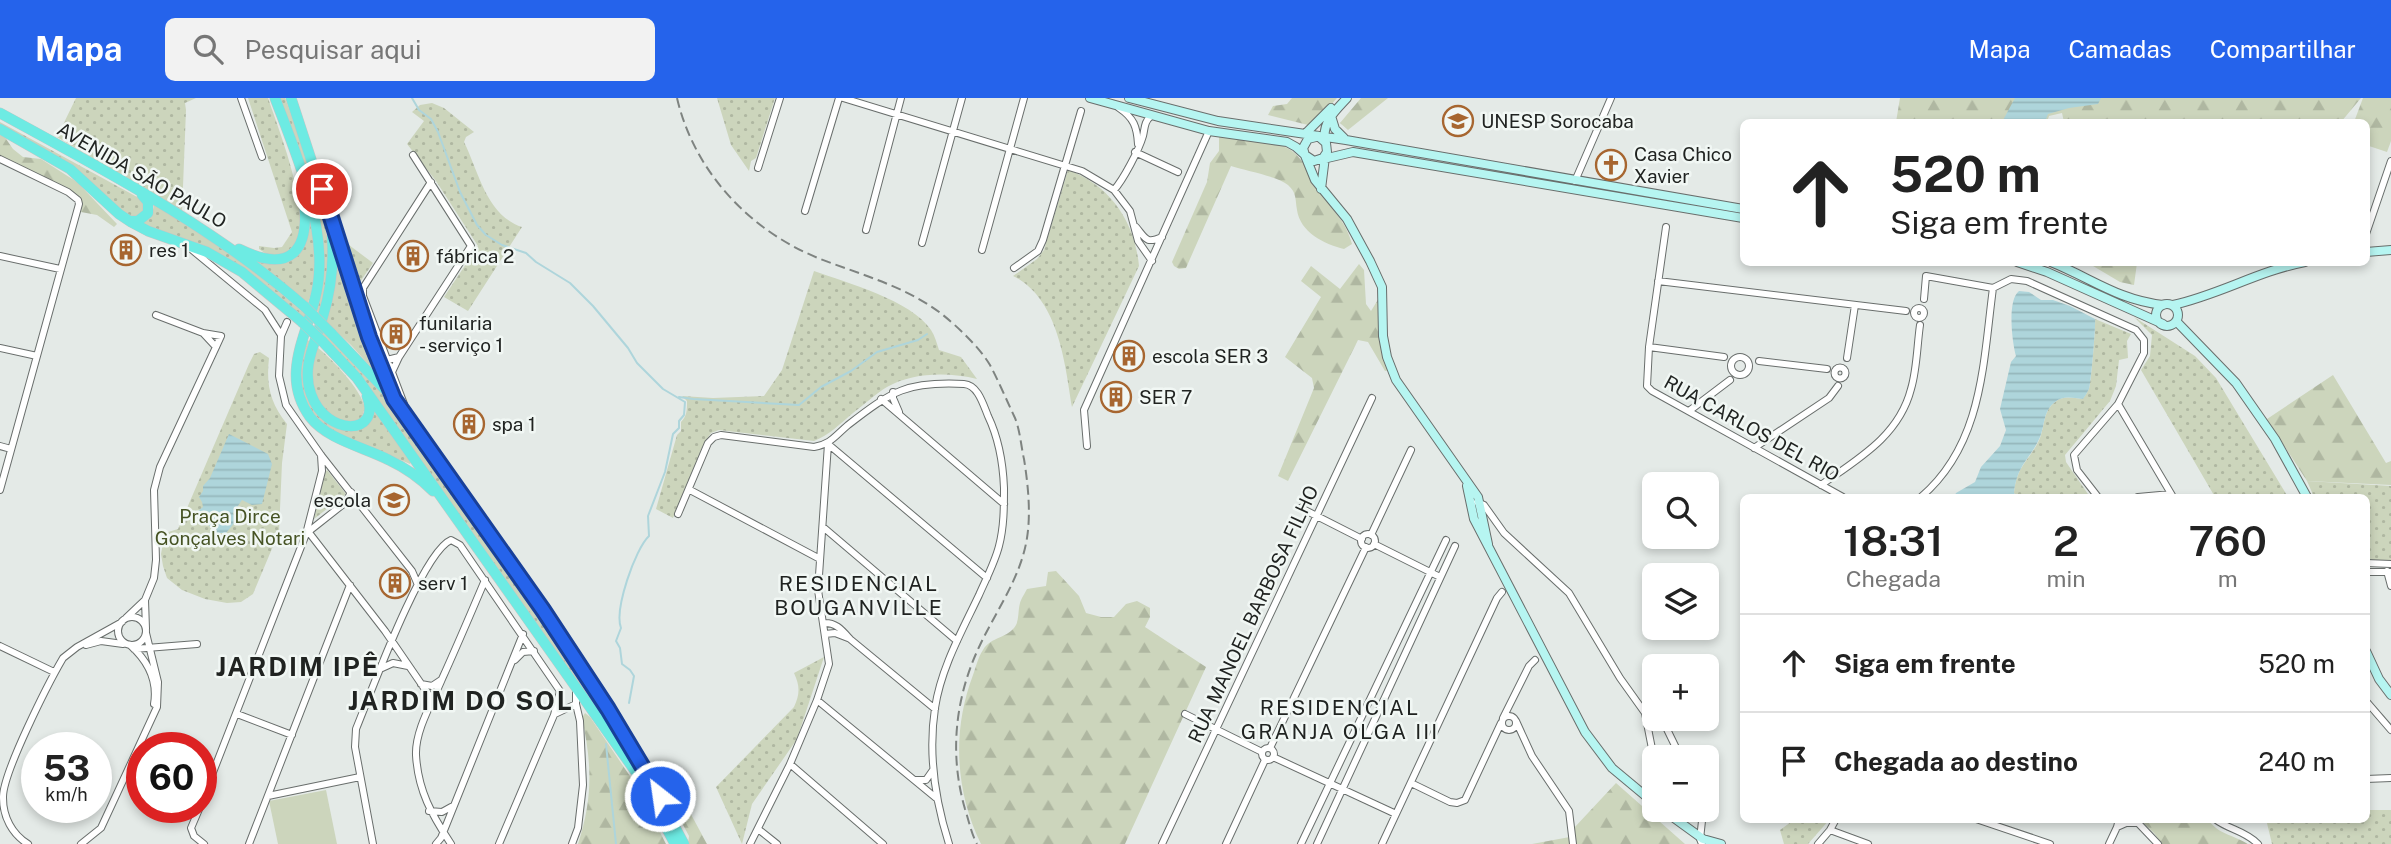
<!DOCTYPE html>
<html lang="pt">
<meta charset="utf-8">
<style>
:root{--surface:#fff;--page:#f2f2f2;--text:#222;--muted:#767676;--line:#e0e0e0;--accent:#2563eb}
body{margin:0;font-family:"Public Sans",sans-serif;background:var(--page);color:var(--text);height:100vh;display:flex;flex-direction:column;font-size:26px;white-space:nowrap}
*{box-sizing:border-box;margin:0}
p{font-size:23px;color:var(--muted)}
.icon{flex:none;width:38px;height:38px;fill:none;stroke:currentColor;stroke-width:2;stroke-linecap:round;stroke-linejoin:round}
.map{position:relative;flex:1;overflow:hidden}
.panel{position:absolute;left:1740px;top:396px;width:630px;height:329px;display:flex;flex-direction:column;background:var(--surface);border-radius:10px;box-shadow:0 4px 10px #0003}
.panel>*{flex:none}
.hud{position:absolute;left:1740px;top:21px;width:630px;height:147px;border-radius:10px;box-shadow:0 4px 10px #0003;background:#fff;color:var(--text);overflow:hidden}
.controls{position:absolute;left:1642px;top:374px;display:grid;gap:14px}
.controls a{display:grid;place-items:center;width:77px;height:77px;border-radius:10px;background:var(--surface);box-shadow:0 4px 10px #0003;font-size:35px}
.speed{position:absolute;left:21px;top:634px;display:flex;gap:14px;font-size:35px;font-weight:700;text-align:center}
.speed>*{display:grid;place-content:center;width:91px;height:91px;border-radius:50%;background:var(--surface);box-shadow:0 4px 10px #0003;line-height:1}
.speed small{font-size:18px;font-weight:400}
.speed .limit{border:10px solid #d22;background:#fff;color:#111}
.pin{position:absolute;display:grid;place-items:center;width:60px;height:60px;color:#fff;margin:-30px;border:4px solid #fff;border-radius:50%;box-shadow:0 2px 7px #0007}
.me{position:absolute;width:77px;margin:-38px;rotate:330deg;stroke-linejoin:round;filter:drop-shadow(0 0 5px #0008)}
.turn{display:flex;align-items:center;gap:24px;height:147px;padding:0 35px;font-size:32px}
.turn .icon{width:91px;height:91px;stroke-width:2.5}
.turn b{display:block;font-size:49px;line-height:60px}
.eta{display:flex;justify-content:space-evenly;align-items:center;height:119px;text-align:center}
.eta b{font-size:42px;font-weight:600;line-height:49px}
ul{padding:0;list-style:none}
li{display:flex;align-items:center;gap:21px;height:98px;padding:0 35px;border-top:2px solid var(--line)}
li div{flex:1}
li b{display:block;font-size:26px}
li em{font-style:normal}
header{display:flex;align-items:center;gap:42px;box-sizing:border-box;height:98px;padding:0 35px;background:var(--accent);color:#fff}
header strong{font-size:33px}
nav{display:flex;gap:38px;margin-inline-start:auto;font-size:24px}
.search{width:490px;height:63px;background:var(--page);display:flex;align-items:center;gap:18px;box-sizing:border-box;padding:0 24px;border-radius:10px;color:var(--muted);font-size:26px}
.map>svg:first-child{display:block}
</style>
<header>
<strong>Mapa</strong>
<div class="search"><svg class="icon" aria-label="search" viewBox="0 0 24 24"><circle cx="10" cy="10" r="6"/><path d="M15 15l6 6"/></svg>Pesquisar aqui</div>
<nav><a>Mapa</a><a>Camadas</a><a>Compartilhar</a></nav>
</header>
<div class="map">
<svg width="2391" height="746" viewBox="0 0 2391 746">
<defs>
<pattern id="green-dots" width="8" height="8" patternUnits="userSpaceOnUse" patternTransform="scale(1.75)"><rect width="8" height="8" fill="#ccd5bc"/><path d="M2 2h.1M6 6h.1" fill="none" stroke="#afb7a1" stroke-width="1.8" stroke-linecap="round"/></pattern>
<pattern id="forest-firs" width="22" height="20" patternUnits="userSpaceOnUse" patternTransform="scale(1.75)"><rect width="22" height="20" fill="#ccd5bc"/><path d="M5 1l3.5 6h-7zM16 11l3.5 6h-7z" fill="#afb7a1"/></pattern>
<pattern id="water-rules" width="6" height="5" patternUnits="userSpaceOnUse" patternTransform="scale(1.75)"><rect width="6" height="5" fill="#aed5db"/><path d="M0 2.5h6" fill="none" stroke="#95b7bc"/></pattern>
</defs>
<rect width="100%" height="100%" fill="#e4eae7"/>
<path fill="url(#green-dots)" d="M76 0H196L185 5 186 12 182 114 57 39Z
M248 0H268C278 30 315 122 294 149 287 157 279 157 269 158L259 151V148L274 150 282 149 292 134Z
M279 0H285L288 8C303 53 326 103 328 151 329 173 324 195 321 217L316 212 323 166Z
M717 0H775L756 60 751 63 749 73 731 47Z
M432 5 444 10 474 34 466 39 464 44C479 74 486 117 522 129L468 213 444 199 478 148 436 83 407 46 424 23 412 14 420 7Z
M0 24 139 100 144 107 143 116 133 120 127 117 78 72 0 27Z
M1068 72C1110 87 1135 124 1139 168L1072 309C1065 264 1058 200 1013 178L1037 161 1044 152Z
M153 103C207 138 259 175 307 218L306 224 254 179 139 125 150 120 154 109Z
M307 108C314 139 320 177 307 207L248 160C300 175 309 156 307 108Z
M345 144 373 165 358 187 343 150Z
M334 147 377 276 351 247 324 222Z
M814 173C847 185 911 202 931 232 935 238 937 246 939 252L961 259 977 281C949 274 913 274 887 289 875 296 864 307 853 315 840 326 829 337 814 343L719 332 711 335 704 345 673 420 656 411 677 337 681 333V324C687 318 687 312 687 303L682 298 713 300 764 298 782 272Z
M2134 219 2195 258 2216 280 2288 399H2215L2141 272 2150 258 2152 237Z
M2095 221 2131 236 2127 243 2128 260 2119 262 2116 288 2110 303 2065 357 2066 364 2090 399H2017L2014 395C2017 366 2030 363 2040 340 2045 327 2043 313 2055 304 2063 297 2073 300 2082 301 2085 298 2087 295 2089 291 2091 285 2096 226 2095 221Z
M322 232 386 298 405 323 511 473 638 668 384 310 362 281 320 236Z
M305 239 310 244 304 272 332 327 340 332H355L372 310 411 364 410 366 337 335C317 324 299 303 299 278 298 265 303 251 305 239Z
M317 249C332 261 361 291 365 310L361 321 349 327C341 322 330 319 324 313 308 297 310 268 317 249Z
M260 254 269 260C266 287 270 305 287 326L282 365 279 434 253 496 241 504 227 505 205 501 182 492 167 480 163 468 161 456 165 435 178 431 249 266 254 256Z
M327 372 346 396 314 421 325 375Z
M2307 383 2391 388V464L2366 462V399H2314Z
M824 559 797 641 752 706 742 746 716 689 794 609C800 596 800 588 794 575Z
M2366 712H2391V746H2272L2266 721H2366Z
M1795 721H1830L1808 746H1784L1780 732Z"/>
<path fill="url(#forest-firs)" d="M1292 0H1337L1312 28 1268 17 1273 8 1287 6Z
M1361 0H1388L1348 32 1340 25Z
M1900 0H2361L2341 24H2064L2062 15 2049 18 2047 24H1896Z
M2363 0H2391V43L2387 54 2366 47V24H2354Z
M0 37 4 38 13 51 23 59 41 61 77 84 117 126 114 129 97 117 81 114 82 104 73 95 0 57Z
M1219 38C1244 39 1284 39 1301 62 1310 73 1316 88 1324 99 1336 117 1346 124 1352 146L1344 151C1324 146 1300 134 1297 112 1295 101 1297 95 1288 87 1277 78 1246 73 1231 68L1186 170 1179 171 1174 168 1172 164 1207 84 1210 65 1219 53Z
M2088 165H2137L2134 187 2120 184Z
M1359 166 1364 172 1366 206 1371 213 1379 200 1390 272 1385 273 1368 244 1358 242 1288 383 1278 378 1314 290 1312 280 1285 259 1321 199 1301 183 1311 168 1340 191Z
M2333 277 2386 365 2391 363V387L2307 383 2267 321Z
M1056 473 1079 498 1086 515 1101 519H1114L1126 506 1137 503 1150 510V519L1145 529 1206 569 1125 746H981C955 693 952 632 973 577 976 569 978 559 983 552 991 538 1008 541 1016 527 1019 521 1018 512 1020 505 1021 501 1025 495 1027 491L1046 488 1048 474Z
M585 615 590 619 636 687 666 746H578C593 700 592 666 582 620Z
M1616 685 1685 746H1532L1575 738 1574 730Z
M671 692 680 696 707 746H688L689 738 667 697Z
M2139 721H2208C2217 736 2234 737 2248 746H2162L2154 735Z"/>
<path fill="#ccd5bc" d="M326 692 337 746H278L269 703Z"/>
<path fill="url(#water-rules)" d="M2015 0H2101L2098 6 2069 10 2048 16 2045 24H2002Z
M2019 193 2029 194 2041 202H2053L2070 208 2095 221C2096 226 2091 285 2089 291 2087 295 2085 298 2083 301 2073 300 2063 297 2055 304 2043 313 2045 327 2040 339 2030 362 2017 366 2014 395L2017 399H1954L1956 395 1975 384 1981 369 2000 348 2006 332 2000 311 2011 264 2016 258C2012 244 2007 202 2019 193Z
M229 336 268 356 272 366 262 406 252 407 242 402 233 415 236 423 226 435H220L215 441 209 439 212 431 207 425 201 426 197 422 200 420 198 413 203 409 202 404 199 399 203 393V388L210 380Z"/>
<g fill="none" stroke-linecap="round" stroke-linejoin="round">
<path stroke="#aed5db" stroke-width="2" d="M412 0 419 12 431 21 438 34 460 94 477 127 486 137 502 147 526 155 536 164 570 185 593 208 628 250 637 265 663 291 685 304 684 317 679 323V330L673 336 665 374 648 418 649 438C635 451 614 512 621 530L616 543 620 550 622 566 630 572 634 578 629 605
M679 299 693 301 799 307 821 289 851 273 877 254 918 242 927 236
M606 646 616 746"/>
<g stroke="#696e6c" stroke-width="8">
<path id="street" d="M241 0 262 59
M843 0 1082 73 1114 92 1130 113 1138 143 1152 163
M1119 10C1134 20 1137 29 1138 46
M1135 54 1178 74
M0 61 68 94 78 102 79 106 0 392
M758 70 780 0
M1575 83 1611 0
M1114 92C1123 82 1139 52 1143 38 1145 30 1144 24 1151 18
M805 113 839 0
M1136 129C1146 141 1146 146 1162 139
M1666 129 1649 249 1647 288 1652 293 1843 399
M866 132 901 0
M2366 136 2391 63
M922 145 962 0
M191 151 265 212 281 237
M982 152 1024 0
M0 158 60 171
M1014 170 1038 153 1043 142 1081 13
M1658 183 1906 213
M1993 190 2011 181 2027 183 2136 232 2144 242V255L2118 306 2074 357 2077 372 2098 399
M1924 201 1926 178 1993 190
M1914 215a5 5 0 1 1 10 0a5 5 0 1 1-10 0Z
M156 217 203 235
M287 224 281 238 279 278 286 307 321 357 412 473 418 487
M1649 249 1724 259
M0 250 37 258
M399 259 471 148 413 57
M1731 268a9 9 0 1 1 18 0a9 9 0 1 1-18 0Z
M1847 260 1855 207
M387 262 399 259 392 274
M1759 263 1827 271
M1834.5 275a5.5 5.5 0 1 1 11 0a5.5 5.5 0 1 1-11 0Z
M893 294V300L899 314
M881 301 1004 406
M404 306 363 198V190L431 84
M2118 306 2173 399
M1689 313 1730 282
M0 348 11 351
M1087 348 1084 312 1209 33
M1754 350 1829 300 1838 288
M1821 387C1858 361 1899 338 1911 291 1917 271 1917 248 1920 227
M690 392 820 461
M1921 399C1983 346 1983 265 1993 190
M2138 399 2171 396
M1477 404 1484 407 1504 435 1569 495 1620 580 1645 615 1654 661
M1301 410 1362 441
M678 416 708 345 714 339 721 337 814 349C831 346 835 338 848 327 892 293 907 283 964 286 978 287 983 306 988 318 999 341 1003 364 1004 390 1004 409 1004 429 999 448 995 464 986 481 979 497 962 533 941 570 935 610 928 656 935 702 949 746
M823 429 957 543
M307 432 385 533 433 603
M308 434 346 404 351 394
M1361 443a7 7 0 1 1 14 0a7 7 0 1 1-14 0Z
M1371 437 1411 352
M1374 446 1440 479
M2366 465 2391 466
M2387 473 2391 488
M2366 474H2391
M118 533a14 14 0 1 1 28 0a14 14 0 1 1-28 0Z
M126 520 145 502
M823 525C836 524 842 532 850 541L935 611
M146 531 145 502 154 480 156 462 154 392 160 369 216 249 221 238 203 235 216 249
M825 536 835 535 848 540
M86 547 101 543 123 546
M130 547C148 563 158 582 154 606
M0 548 54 574
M134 551 197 546
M515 562 523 554 534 553
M382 570 393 565 408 568
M421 586 432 588 441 582
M817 602 936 700
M2366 603 2391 632
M237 616 292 637
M555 616 576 606
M1185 616 1262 654
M1502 625a7 7 0 1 1 14 0a7 7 0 1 1-14 0Z
M1503 620 1529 568 1535 562
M1662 621 1681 660
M1516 623 1532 658 1569 713 1573 746
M1262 656a6 6 0 1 1 12 0a6 6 0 1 1-12 0Z
M1270 650 1366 449
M1273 659 1396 716
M790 666 883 746
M2366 681 2391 680
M915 682H926L933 672
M1411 685 1450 704 1457 705 1465 702 1501 625
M268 698 360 679
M201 705 306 436 322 373 321 357
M200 709 191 730 194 738 204 746
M1693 712 1702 723 1700 741 1702 746
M429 713 442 714 451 709
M1976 721 2050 746
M2119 721 2117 729 2126 725
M2215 721C2229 732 2244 732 2258 746
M1702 723 1710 707 1706 699
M2128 725H2138L2135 721
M2138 725 2158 746
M758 731 777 746
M1830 732 1868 746
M28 746C12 736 3 719 3 700 2 676 49 584 63 560L77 549 122 524
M81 746 101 730 157 609 158 584 146 535
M249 746 350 487
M373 746 355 649 356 631C370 597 422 454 451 442L460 447 560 593 554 617 499 746
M436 746 441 740 523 536
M451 746C432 717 418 693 416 657 415 632 433 603 442 581 457 548 471 515 485 482
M572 746 578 730 583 687 580 623 576 606V593
M750 746 790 666 817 602 829 566 818 492 828 346 987 480
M1162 746 1372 300
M1226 746 1265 662
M1301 746 1446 442
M1317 746 1455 448
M1382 746 1497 500 1502 494
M1818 746 1830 732 1836 721
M2109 746 2117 729"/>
</g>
<g stroke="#696e6c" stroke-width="10">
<path id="secondary" d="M1090 0 1209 33 1287 44 1296 49 1305 57
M1129 0 1218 23 1346 42 1743 111
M1331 18 1335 31 1344 40
M1306 35 1331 10
M1316 39 1308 41 1303 50 1305 57 1314 63 1323 60 1327 54 1326 45 1318 38
M1325 42C1322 24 1336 12 1347 0
M1304 55 1315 82 1347 121 1370 163 1382 189 1383 238 1387 259 1396 282 1478 399 1488 446
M1319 62 1353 54 1743 120
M1321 91 1325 59
M2366 154 2391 152
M2017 164 2047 174 2163 226
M2051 164C2091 180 2118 202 2163 207
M2156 217a11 11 0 1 1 22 0a11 11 0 1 1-22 0Z
M2173 207C2219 197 2258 173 2305 164
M2176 223 2236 285 2275 341 2307 399
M1467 388 1474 421 1585 634 1612 670 1654 705
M2366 553 2379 581 2391 597
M1663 712 1703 741 1721 746"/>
</g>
<g stroke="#c5c6c5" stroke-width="11">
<path id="primary" d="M275 0C295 53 323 118 319 175 317 225 275 271 310 319 328 342 364 349 389 362 406 370 420 380 433 393
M291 0 369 239 391 294
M0 15C106 73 214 129 305 209
M0 31 70 71 119 116 131 124 148 133 207 154 242 174 302 224
M131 123H138L148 115V104L142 97
M332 138C334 165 331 192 323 218 316 244 301 268 311 296 326 339 382 338 367 298
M239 151C290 176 310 154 304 102
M331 235 394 301 518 475 638 660 684 746
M322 243 357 280 638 677 675 746"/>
</g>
<use href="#street" stroke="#fff" stroke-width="6"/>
<use href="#secondary" stroke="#b6f5f1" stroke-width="8"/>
<use href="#primary" stroke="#6debe3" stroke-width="10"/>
<path stroke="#7e8380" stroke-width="2" stroke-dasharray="10 5" stroke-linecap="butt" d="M677 0C694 73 749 132 818 160 861 177 906 188 943 217 959 230 979 249 990 267 999 284 1007 303 1015 320 1020 332 1021 348 1024 361 1028 386 1031 415 1027 440 1021 479 996 513 980 547 955 599 949 656 965 711 969 723 971 735 977 746"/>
<g stroke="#c5c6c5" stroke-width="11" stroke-linecap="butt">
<path id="primary-bridge" d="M305 209 331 235
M302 224 322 243"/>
</g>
<use href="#primary-bridge" stroke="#6debe3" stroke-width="10"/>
</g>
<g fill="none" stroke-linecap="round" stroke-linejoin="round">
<g stroke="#184099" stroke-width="18">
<path id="route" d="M322 91 369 239 394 301 543 512 608 611 660 698"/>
</g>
<use href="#route" stroke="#2563eb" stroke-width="12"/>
</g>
<defs>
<g id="university-ring" transform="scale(1.575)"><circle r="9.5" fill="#f1f7f4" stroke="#a76630" stroke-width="1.5"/><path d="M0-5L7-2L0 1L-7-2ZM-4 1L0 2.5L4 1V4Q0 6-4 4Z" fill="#a76630"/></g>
<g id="church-ring" transform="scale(1.575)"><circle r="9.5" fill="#f1f7f4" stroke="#a76630" stroke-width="1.5"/><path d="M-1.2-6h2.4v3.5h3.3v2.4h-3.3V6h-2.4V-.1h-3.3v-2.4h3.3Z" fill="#a76630"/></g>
<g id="building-ring" transform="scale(1.575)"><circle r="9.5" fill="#f1f7f4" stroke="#a76630" stroke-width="1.5"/><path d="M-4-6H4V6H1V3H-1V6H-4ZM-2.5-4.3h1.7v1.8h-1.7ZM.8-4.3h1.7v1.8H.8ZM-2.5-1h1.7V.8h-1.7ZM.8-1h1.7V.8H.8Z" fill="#a76630"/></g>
<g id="school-ring" transform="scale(1.575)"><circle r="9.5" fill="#f1f7f4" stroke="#a76630" stroke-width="1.5"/><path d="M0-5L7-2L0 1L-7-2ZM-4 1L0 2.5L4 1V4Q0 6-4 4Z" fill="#a76630"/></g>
</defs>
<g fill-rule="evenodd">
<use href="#university-ring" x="1458" y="23"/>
<use href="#church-ring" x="1611" y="67"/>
<use href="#building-ring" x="126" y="152"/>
<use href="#building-ring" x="413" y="158"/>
<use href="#building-ring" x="396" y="236"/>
<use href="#building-ring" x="1129" y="258"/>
<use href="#building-ring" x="1116" y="299"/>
<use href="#building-ring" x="469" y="326"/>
<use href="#school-ring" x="394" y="402"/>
<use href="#building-ring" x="395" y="485"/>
</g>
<g text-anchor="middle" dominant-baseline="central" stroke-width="5" stroke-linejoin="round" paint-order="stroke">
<g font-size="19" fill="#202321" stroke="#f1f7f4" text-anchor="start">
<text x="1481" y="23">UNESP Sorocaba</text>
<text x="1634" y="56">Casa Chico<tspan x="1634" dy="22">Xavier</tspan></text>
<text x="149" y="152">res 1</text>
<text x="436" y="158">fábrica 2</text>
<text x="419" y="225">funilaria<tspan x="419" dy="22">- serviço 1</tspan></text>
<text x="1152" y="258">escola SER 3</text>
<text x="1139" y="299">SER 7</text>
<text x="492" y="326">spa 1</text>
<text x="371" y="402" text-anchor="end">escola</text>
<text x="418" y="485">serv 1</text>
</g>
<g font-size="19" fill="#202321" stroke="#f1f7f4">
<text transform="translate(142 77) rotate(30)">AVENIDA SÃO PAULO</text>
<text transform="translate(1752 330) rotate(29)">RUA CARLOS DEL RIO</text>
<text transform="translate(1253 516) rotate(-65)">RUA MANOEL BARBOSA FILHO</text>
</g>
<g font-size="19" fill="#465324" stroke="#f1f7f4">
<text x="230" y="418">Praça Dirce<tspan x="230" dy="22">Gonçalves Notari</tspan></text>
</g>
<g font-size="21" letter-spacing="2" fill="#202321" stroke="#f1f7f4">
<text x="859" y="485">RESIDENCIAL<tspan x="859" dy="24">BOUGANVILLE</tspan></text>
<text x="1340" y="609">RESIDENCIAL<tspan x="1340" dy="24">GRANJA OLGA III</tspan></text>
</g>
<g font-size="26" font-weight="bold" letter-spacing="2" fill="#202321" stroke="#f1f7f4">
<text x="298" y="568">JARDIM IPÊ</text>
<text x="461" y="602">JARDIM DO SOL</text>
</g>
</g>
</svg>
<div class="controls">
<a><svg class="icon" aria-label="search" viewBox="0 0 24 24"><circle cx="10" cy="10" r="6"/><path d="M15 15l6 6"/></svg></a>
<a><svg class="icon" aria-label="layers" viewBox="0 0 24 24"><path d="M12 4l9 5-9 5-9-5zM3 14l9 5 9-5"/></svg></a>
<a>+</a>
<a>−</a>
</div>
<div class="speed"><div>53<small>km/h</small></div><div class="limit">60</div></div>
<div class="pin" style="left:322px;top:91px;background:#d93025"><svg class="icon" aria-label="arrive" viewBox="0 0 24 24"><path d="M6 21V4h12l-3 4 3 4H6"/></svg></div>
<svg class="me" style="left:660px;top:698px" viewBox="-20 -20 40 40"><circle r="17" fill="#2563eb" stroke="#fff" stroke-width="3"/><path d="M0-11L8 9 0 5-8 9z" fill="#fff"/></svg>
<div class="hud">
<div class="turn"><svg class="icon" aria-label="ahead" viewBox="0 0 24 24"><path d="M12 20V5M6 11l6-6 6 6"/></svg><div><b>520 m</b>Siga em frente</div></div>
</div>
<section class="panel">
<div class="eta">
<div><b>18:31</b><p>Chegada</p></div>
<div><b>2</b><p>min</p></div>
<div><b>760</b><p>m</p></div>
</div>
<ul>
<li><svg class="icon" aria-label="ahead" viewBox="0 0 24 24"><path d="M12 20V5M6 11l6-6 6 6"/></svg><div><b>Siga em frente</b></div><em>520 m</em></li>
<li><svg class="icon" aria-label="arrive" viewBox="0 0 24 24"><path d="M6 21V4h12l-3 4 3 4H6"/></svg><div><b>Chegada ao destino</b></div><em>240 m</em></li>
</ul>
</section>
</div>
